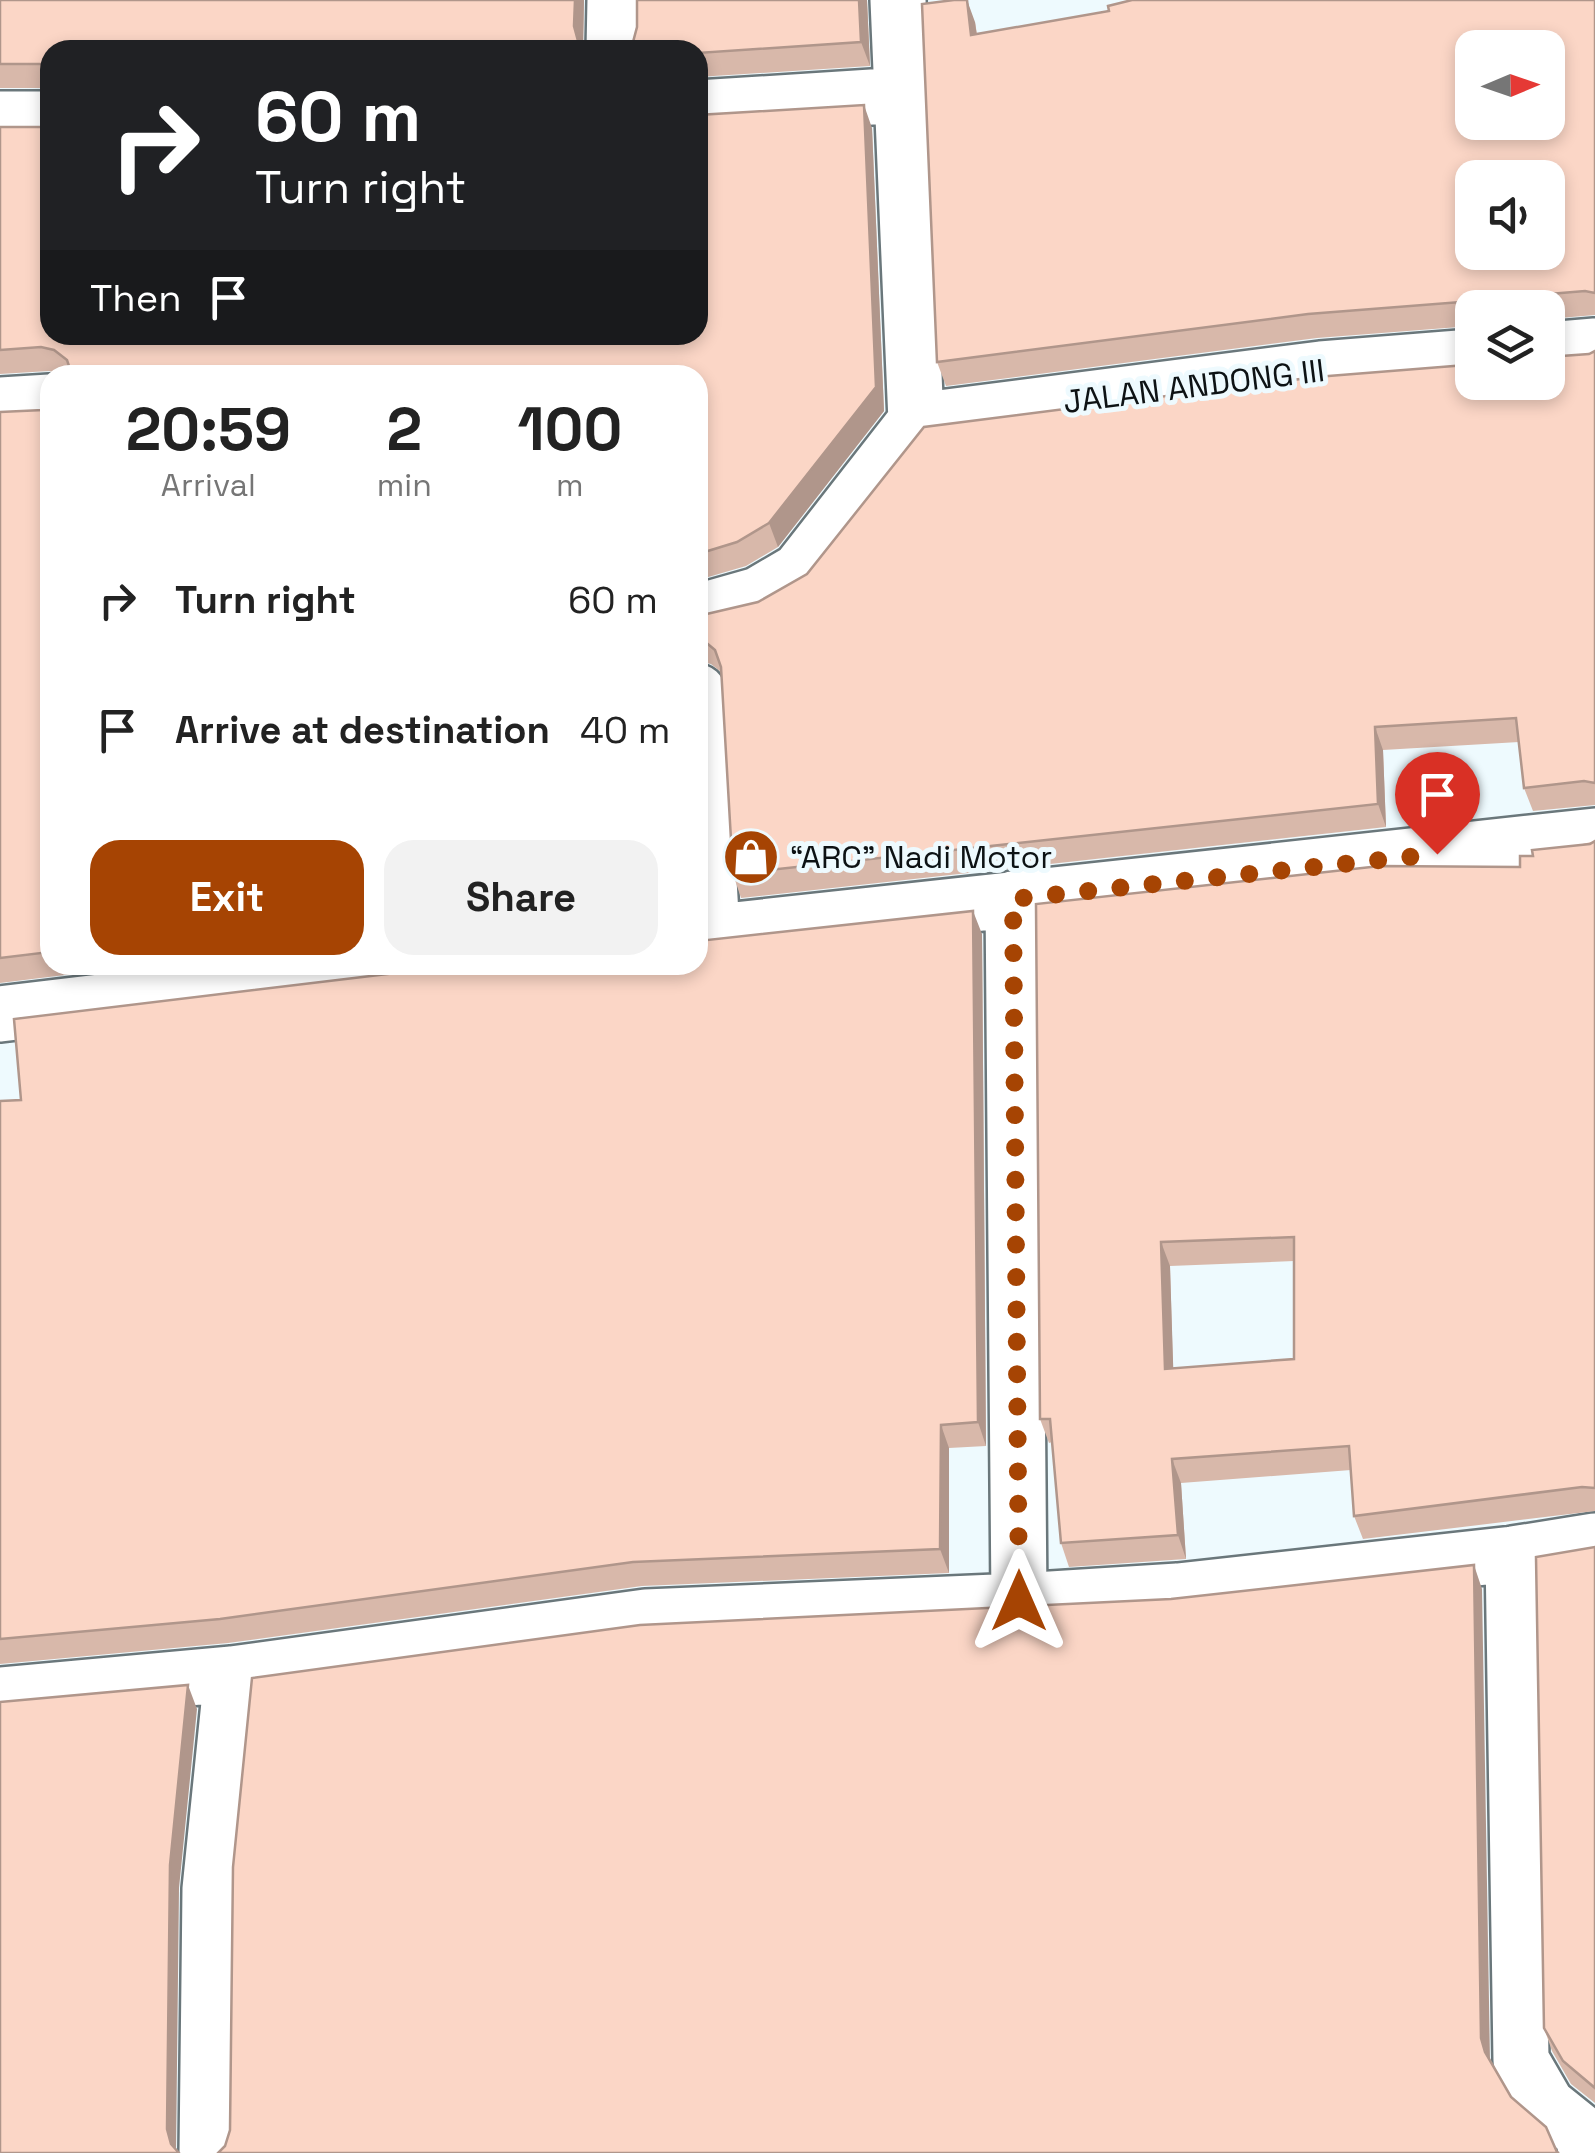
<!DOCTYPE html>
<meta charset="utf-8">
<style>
:root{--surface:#fff;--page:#f2f2f2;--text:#222;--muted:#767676;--accent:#a64403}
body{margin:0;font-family:"Space Grotesk",sans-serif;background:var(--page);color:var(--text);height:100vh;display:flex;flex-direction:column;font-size:38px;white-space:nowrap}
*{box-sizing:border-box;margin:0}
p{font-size:32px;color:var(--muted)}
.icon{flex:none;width:55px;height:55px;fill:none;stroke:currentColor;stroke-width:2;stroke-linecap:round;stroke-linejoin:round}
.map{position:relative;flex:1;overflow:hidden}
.panel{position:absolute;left:40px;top:365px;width:668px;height:610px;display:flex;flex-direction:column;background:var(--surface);border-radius:30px;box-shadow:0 5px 15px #0003}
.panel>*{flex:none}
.hud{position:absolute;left:40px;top:40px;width:668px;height:305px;border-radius:30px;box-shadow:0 5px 15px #0003;background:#202124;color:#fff;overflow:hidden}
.needle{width:65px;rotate:88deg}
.fabs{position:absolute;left:1455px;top:30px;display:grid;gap:20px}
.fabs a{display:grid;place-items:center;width:110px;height:110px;border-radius:20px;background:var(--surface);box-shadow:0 5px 15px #0003;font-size:50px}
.pin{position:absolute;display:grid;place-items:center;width:85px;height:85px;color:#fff;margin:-102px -42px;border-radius:50% 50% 50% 0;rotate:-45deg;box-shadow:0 0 10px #0007}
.pin .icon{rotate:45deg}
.me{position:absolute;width:110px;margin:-55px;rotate:0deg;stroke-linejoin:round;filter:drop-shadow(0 0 8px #0008)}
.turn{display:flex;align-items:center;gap:35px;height:210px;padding:0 50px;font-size:45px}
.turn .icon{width:130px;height:130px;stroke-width:2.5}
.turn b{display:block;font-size:70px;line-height:85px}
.then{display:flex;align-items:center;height:95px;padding:0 50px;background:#0003;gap:20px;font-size:38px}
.eta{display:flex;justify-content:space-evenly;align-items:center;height:170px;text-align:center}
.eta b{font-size:60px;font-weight:700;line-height:70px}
.action{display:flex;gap:20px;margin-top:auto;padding:20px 50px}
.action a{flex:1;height:115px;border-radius:30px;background:var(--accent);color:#fff;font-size:40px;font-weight:700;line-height:115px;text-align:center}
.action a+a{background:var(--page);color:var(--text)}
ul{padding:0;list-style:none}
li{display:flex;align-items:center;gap:30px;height:130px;padding:0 50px}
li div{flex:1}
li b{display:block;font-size:38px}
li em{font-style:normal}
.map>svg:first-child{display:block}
</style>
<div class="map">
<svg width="1595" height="2153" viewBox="0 0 1595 2153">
<rect width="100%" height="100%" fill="#eefafe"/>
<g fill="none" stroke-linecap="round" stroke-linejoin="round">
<g stroke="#6a777b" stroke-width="60">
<path id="minor" d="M614 50 615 0
M698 108 903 95
M0 119H50
M1548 350 1595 346
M0 405 50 402
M916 421 1321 369 1472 357
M698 612 758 595 799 571 916 421 898 0
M698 692 712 932
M1013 899 1019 1601
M698 934 1595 836
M0 1014 409 965
M1513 1554 1521 2060 1547 2105 1582 2133 1587 2153
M0 1695 232 1674 646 1617 1019 1601 1178 1591 1513 1554 1595 1541
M207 2153 210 1889 232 1674"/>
</g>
<use href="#minor" stroke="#fff" stroke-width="55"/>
</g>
<path fill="#d8b8aa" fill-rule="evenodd" d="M0 0H584L583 46 50 50V88H0Z
M867 0 870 66 698 77V50Z
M1595 0V315L1548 319V308H1472V326L1317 338 946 386 937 362 975 22 977 34 1109 11Z
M0 127 872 128 884 411 778 547 746 566 698 580V375H65L49 371 0 374Z
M1595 351V805L1533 811 1524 788 1519 742 1383 750 1386 827 741 898 733 874 721 672 711 664 698 661V616L758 602 1466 365 1589 354Z
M50 407V965H146L0 983V412L43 410Z
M1595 841V1511L1363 1539 1354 1516 1351 1470 1181 1483 1186 1559 1069 1567 1061 1543 1052 1442 1049 1443 1040 1419 1036 904 1520 867 1533 856ZM1294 1261V1359L1173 1368 1170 1266Z
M982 934 986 1446 949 1448V1573L642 1586 228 1643 0 1664V1101L21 1100Z
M1595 1547V2103L1571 2084 1552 2051 1544 2028 1591 1548Z"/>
<path fill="#b0968b" d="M575 0H584L583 50H581L574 26Z
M859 0H867L870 66 861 42Z
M967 0 975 22 980 59 971 35Z
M864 105 872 128 884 411 778 547 769 523Z
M1375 727 1383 750 1386 827 1378 804Z
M973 911 982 934 986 1446 978 1422Z
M1161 1242 1170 1266 1174 1392 1165 1369Z
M941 1425 949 1448V1573L940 1549Z
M1172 1459 1181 1483 1186 1559 1178 1535Z
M1474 1565 1482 1589 1490 2061 1494 2076 1481 2038Z
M188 1685 197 1709 179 1888 176 2153H174L167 2129 170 1865Z"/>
<path fill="#fbd6c6" stroke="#b0968b" stroke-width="2.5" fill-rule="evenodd" d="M0 0H575L574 26 578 41 586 50H50V67L42 64H0Z
M637 0H859L861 42 698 53V50H624L633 42 637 27Z
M954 0H967L971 35 1109 11 1108 6 1132 0H1595V293L1585 291 1537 295 1521 301 1516 308H1480L1461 302 1308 314 937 362 922 4ZM1472 48H1548V122H1472ZM1472 178H1548V252H1472Z
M864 105 876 387 769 523 737 542 698 554V375H72L67 360 54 350 41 347 0 350V127H41L50 124V335H698V115Z
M1595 351V783L1584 781 1524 788 1516 718 1375 727 1378 804 733 874 721 667 715 650 703 640 698 639V616L758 602 807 574 924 427 1316 377 1466 365 1472 362V382H1548V357L1589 354Z
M50 407V952L0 958V412L43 410Z
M1595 841V1488L1582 1487 1354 1516 1349 1446 1172 1459 1178 1535 1061 1543 1050 1419H1040L1036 904 1380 866 1520 867V856H1533L1532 850 1590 844ZM1294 1237V1359L1165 1369 1161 1242Z
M973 911 978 1422 941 1425 940 1549 633 1562 220 1619 0 1639V1101L21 1100 14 1019 404 972 420 965H698V941Z
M1595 1547V2088L1563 2061 1544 2028 1536 1557Z
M1474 1565 1481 2038 1485 2052 1511 2097 1546 2127 1557 2152 1559 2153H218L225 2146 230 2130 233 1867 252 1678 640 1625 1171 1599Z
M188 1685 170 1865 167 2129 171 2144 179 2153H0V1702Z"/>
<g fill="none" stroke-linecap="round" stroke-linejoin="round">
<path stroke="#a64403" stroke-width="18" stroke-dasharray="0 32.4" d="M1019 1601 1013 899 1437 854"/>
</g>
<defs>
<g id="shop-disc" transform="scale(2.875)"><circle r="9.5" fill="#a64403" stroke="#eefafe"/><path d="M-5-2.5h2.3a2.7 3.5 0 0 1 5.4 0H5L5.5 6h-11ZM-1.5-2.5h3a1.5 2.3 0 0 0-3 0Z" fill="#fff"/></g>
</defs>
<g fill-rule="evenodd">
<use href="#shop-disc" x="751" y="857"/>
</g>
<g text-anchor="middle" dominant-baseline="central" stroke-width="10" stroke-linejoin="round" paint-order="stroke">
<g font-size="32" fill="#0d1214" stroke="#eefafe">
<text transform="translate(1194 386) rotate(-7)">JALAN ANDONG III</text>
</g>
<g font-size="32" fill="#0d1214" stroke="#eefafe" text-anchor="start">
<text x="790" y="857">“ARC” Nadi Motor</text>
</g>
</g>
</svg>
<div class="fabs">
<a><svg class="needle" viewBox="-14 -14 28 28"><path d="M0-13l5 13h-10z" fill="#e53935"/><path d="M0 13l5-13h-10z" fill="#767676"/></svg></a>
<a><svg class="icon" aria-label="sound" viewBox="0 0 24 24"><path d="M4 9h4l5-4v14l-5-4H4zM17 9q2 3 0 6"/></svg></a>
<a><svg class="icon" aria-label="layers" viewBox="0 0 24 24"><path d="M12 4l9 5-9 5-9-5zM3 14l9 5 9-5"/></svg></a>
</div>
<div class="pin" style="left:1437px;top:854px;background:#d93025"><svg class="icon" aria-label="arrive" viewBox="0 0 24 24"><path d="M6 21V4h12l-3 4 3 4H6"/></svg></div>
<svg class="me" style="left:1019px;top:1601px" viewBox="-20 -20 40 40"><path d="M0-17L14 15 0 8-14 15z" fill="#a64403" stroke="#fff" stroke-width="4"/></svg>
<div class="hud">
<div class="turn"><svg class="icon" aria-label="right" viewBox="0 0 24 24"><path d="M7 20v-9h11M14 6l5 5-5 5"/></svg><div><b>60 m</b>Turn right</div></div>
<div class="then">Then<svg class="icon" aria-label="arrive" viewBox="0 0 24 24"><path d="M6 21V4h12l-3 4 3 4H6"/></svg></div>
</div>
<section class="panel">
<div class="eta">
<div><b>20:59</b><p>Arrival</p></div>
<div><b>2</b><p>min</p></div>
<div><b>100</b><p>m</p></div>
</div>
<ul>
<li><svg class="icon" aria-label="right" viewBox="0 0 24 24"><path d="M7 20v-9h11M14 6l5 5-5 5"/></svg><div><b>Turn right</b></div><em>60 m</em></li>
<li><svg class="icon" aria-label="arrive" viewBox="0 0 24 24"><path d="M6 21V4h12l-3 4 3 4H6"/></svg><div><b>Arrive at destination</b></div><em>40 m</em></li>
</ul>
<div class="action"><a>Exit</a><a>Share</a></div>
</section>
</div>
